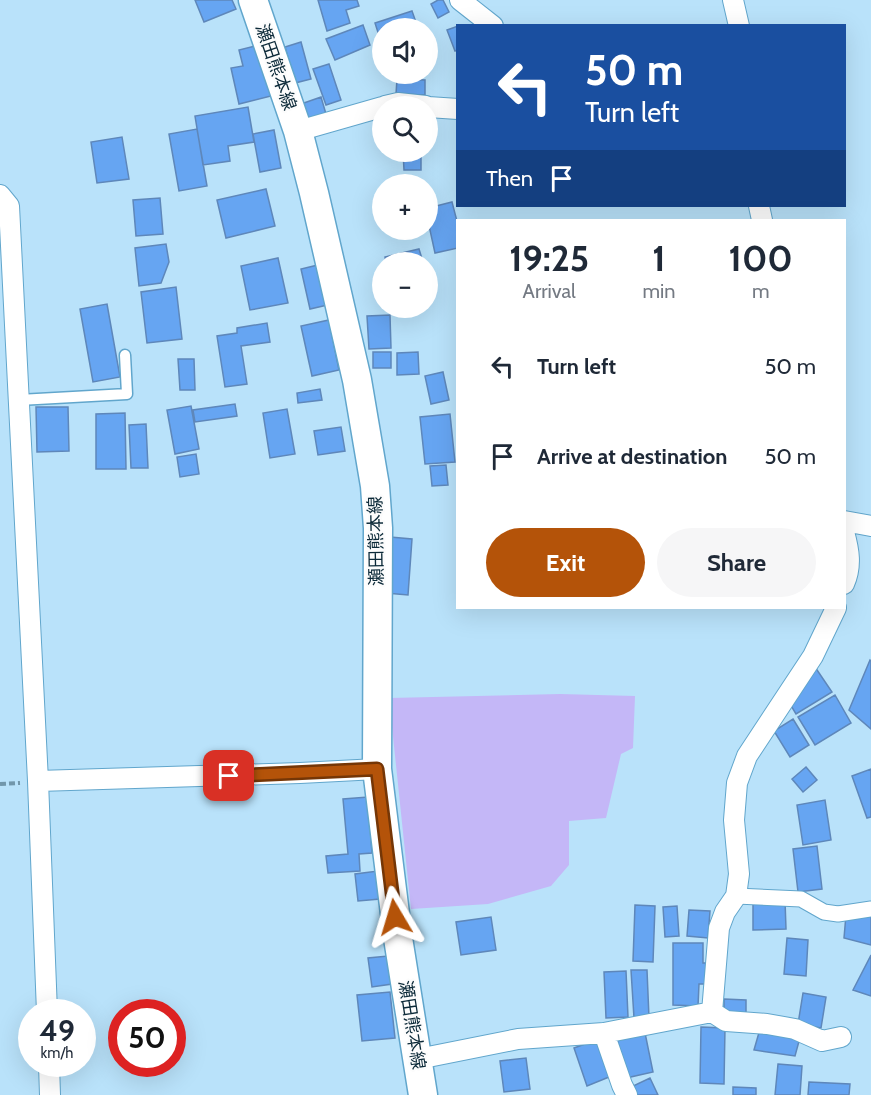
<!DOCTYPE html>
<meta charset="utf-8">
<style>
:root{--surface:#fff;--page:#f6f6f7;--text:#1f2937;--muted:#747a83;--accent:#b45309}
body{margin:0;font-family:Cabin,"Noto Sans JP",sans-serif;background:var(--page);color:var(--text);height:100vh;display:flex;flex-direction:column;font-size:22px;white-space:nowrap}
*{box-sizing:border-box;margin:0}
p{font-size:20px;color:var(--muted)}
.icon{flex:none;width:33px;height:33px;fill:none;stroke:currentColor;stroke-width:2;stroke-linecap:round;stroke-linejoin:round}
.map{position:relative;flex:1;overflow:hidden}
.drawer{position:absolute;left:456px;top:219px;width:390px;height:390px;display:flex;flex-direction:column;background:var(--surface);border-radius:0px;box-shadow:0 6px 24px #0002}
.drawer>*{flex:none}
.top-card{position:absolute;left:456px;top:24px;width:390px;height:183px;border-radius:0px;box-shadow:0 6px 24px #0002;background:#1a4fa0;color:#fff;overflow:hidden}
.tools{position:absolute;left:372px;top:18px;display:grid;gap:12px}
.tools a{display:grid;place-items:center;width:66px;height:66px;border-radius:50%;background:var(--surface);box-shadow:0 6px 24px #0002;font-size:30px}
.speed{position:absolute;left:18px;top:999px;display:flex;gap:12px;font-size:30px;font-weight:700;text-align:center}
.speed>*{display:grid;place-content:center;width:78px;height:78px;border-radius:50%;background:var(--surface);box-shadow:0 6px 24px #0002;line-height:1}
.speed small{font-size:15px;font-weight:400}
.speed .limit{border:9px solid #d22;background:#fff;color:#111}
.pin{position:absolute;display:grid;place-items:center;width:51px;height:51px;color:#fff;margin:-26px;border-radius:12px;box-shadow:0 3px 9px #0006}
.me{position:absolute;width:66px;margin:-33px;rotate:353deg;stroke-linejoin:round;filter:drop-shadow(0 0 4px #0008)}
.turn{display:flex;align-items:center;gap:21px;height:126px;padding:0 30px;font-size:27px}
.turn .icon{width:78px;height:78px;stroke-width:2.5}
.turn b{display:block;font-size:42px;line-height:51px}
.then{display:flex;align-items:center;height:57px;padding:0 30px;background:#0003;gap:12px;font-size:22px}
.eta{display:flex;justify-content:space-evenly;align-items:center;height:102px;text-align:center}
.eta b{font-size:36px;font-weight:700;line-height:42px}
.button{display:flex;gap:12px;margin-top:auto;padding:12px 30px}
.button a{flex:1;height:69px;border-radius:36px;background:var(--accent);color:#fff;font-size:24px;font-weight:700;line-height:69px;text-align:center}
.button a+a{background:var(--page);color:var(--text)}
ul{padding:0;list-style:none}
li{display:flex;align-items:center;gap:18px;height:90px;padding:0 30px}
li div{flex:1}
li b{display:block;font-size:22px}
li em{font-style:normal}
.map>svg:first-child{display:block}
</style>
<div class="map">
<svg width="871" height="1095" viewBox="0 0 871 1095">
<rect width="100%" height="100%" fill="#b9e2fa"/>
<path fill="#c4b7f7" d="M560 694 635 696 633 748 621 754 606 818 569 821V865L551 886 488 904 411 909 389 698Z"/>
<path fill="#66a5f2" stroke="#5e87ba" stroke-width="1.5" d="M195 0H232L236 9 204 22Z
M318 0H357L359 6 346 10 350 23 327 31Z
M438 0H443L449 12 438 18 431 4Z
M412 11 418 28H382V45L375 23Z
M363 25 370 45 335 60 326 39Z
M458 26V50L455 51 447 30Z
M301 42 311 79 295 83 285 47Z
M259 45 271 96 239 104 231 68 243 66 239 50Z
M329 64 341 100 326 105 313 69Z
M397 79 425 80V95L396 94Z
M321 97 326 114 306 120 301 104Z
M248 107 254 142 228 146 230 161 203 165 195 116Z
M197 129 207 186 179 191 169 134Z
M274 130 281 168 260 172 253 134Z
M122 137 129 179 97 183 91 142Z
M403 152H421V170H404Z
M266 189 275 226 226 238 217 200Z
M160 198 163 234 136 236 133 200Z
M452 202 458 225V248L435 253 428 221V208Z
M166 244 169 262 161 283 139 286 135 248Z
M419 249 423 262H386L385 257Z
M278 258 288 303 250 310 241 266Z
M322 264 332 304 310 309 301 269Z
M176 287 182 339 147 343 141 292Z
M107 304 120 377 93 382 80 309Z
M390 315 391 348 369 349 367 316Z
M329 320 339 370 312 376 301 326Z
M267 323 270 342 241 346 247 384 225 387 217 336 237 333V328Z
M373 352H391V368H373Z
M418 352 419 374 397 375V353Z
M178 359H194L195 390H180Z
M443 372 449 400 431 404 425 376Z
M320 389 322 400 298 403 297 393Z
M235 404 237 416 195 422 193 410Z
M191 406 199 449 175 454 167 410Z
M36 407H68L69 451 37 452Z
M287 409 295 454 270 458 263 413Z
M125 413 126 469H96V414Z
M450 414 455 462 425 464 420 417Z
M146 424 148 468H131L129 425Z
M341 427 345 451 318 455 314 431Z
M196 454 199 474 180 477 177 457Z
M446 465 448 485 432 486 430 466Z
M390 537 412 539 408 595 386 593Z
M870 660 871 661V729L849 710Z
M815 667 832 692 796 714 790 704Z
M835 695 851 723 815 745 798 717Z
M793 719 809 745 790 757 774 731Z
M806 767 817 780 803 792 792 779Z
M871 769V817L867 818 852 776Z
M368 797 372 853 359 854 360 871 328 873 326 856 348 854 343 799Z
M825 800 831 840 803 845 797 805Z
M817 846 822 889 798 892 793 849Z
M378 871 380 899 358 901 355 874Z
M753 900H785L786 929 753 930Z
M635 905 655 906 653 962 633 961Z
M677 906 679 936 665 937 663 907Z
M689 910 710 911 708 938 687 936Z
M871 912V945L844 938 846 915Z
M491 917 496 950 461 955 456 922Z
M787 938 808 940 806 976 784 974Z
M673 943H703V963H706L705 984H699L698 1006 673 1005Z
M871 955V996L853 990Z
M388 956 392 984 372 987 368 958Z
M631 970H647L649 1018H634Z
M626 971 628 1017 606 1018 604 972Z
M390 992 395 1038 362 1041 357 995Z
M803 993 826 997 821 1028 798 1024Z
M724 999 746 1000V1014H724Z
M701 1027 725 1028 724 1084 700 1083Z
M644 1028 653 1072 626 1078 616 1034Z
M760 1029 801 1034 795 1056 754 1050Z
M596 1040 609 1077 587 1086 574 1048Z
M526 1058 530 1089 504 1092 500 1061Z
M778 1064 802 1066 800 1095H775Z
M650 1078 658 1095H637L633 1086Z
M809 1082 850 1084 849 1095H808Z
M733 1087 756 1088V1095H733Z"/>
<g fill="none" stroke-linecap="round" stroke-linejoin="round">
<g stroke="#61a6cc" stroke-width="13">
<path id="service" d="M19 400 127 394 125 355"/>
</g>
<g stroke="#61a6cc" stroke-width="17">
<path id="pedestrian" d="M736 896 801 899 824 912 838 914 871 909"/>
</g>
<g stroke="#61a6cc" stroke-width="22">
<path id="minor" d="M460 0 493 26
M733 0 739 26
M385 106 398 103 426 106
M428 107 458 109
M298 131 382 107
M0 195 9 206 38 781 47 1012
M759 206 762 220
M844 521 871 526
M844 532C849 550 852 566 844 584
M38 781 300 773 377 769
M712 1012 726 1021 767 1024 795 1029 822 1041 841 1037
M604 1033 622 1085 627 1095
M418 1059 518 1039 604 1033 712 1012 719 928 725 912 736 896 739 874 734 820 737 783 747 756 813 656 836 608
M49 1064 50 1095"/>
</g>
<g stroke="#61a6cc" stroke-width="31">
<path id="secondary" d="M253 0 298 131 314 193 357 380 375 486 378 528 377 769 398 938 423 1095"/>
</g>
<path stroke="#7196aa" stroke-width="4" stroke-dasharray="6 3" stroke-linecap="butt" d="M0 784 20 783"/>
<use href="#service" stroke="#fff" stroke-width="10"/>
<use href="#pedestrian" stroke="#fff" stroke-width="15"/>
<use href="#minor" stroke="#fff" stroke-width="20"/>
<use href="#secondary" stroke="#fff" stroke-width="28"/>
</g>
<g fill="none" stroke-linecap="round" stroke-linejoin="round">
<g stroke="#753606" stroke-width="15">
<path id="route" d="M229 776 377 769 395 917"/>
</g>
<use href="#route" stroke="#b45309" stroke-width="10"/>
</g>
<g text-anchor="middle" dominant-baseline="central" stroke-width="4.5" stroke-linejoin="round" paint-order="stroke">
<g font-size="18" fill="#0c2a39" stroke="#fcfcfc">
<text transform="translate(276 67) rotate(71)">瀬田熊本線</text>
<text transform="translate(376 541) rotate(-91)">瀬田熊本線</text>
<text transform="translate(412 1025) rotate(81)">瀬田熊本線</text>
</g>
</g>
</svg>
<div class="tools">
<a><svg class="icon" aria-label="sound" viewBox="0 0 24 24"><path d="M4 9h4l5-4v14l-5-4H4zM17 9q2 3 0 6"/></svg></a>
<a><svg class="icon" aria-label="search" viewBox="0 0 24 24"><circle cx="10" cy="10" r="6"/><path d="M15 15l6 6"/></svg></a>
<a>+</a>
<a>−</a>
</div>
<div class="speed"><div>49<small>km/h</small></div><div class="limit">50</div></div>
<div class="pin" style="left:229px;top:776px;background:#d93025"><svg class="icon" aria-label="arrive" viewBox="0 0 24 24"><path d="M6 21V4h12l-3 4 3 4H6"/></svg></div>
<svg class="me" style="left:395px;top:917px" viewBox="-20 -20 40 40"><path d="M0-17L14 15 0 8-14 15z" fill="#b45309" stroke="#fff" stroke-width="4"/></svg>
<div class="top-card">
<div class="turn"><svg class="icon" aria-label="left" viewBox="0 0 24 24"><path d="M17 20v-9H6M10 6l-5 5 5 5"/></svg><div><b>50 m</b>Turn left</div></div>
<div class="then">Then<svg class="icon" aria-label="arrive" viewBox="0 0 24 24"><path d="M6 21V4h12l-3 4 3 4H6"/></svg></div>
</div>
<section class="drawer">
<div class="eta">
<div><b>19:25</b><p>Arrival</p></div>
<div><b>1</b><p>min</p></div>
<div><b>100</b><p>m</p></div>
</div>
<ul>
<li><svg class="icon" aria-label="left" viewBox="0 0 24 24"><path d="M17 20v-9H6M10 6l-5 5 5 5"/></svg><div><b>Turn left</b></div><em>50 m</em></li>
<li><svg class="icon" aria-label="arrive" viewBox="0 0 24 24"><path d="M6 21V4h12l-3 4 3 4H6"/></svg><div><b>Arrive at destination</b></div><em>50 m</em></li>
</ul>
<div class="button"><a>Exit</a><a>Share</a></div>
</section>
</div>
